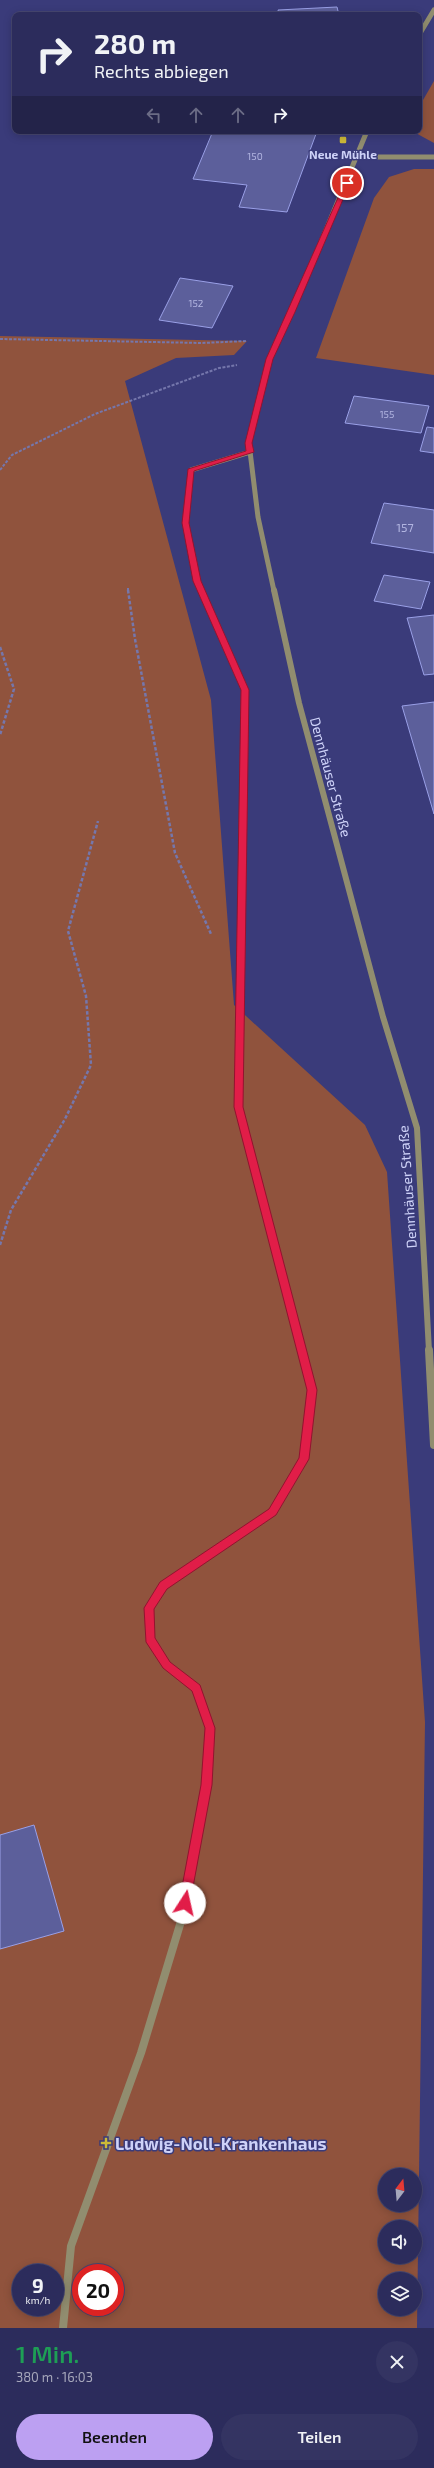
<!DOCTYPE html>
<html lang="de">
<meta charset="utf-8">
<style>
:root{--surface:#2c2c5c;--page:#343462;--text:#f1f3f6;--muted:#a6a7bb;--line:#484872;--accent:#bca0f2}
body{margin:0;font-family:"Exo 2",sans-serif;background:var(--page);color:var(--text);height:100vh;display:flex;flex-direction:column;font-size:15px;white-space:nowrap}
*{box-sizing:border-box;margin:0}
p{font-size:13px;color:var(--muted)}
.icon{flex:none;width:22px;height:22px;fill:none;stroke:currentColor;stroke-width:2;stroke-linecap:round;stroke-linejoin:round}
.map{position:relative;height:2328px;overflow:hidden}
.drawer{display:flex;flex-direction:column;background:var(--surface);flex:1}
.drawer>*{flex:none}
.banner{position:absolute;left:12px;top:12px;width:410px;height:122px;border-radius:8px;box-shadow:0 2px 10px #0003,0 0 0 1px var(--line);background:#2c2c5c;color:var(--text);overflow:hidden}
.needle{width:26px;rotate:16deg}
.buttons{position:absolute;left:378px;top:2168px;display:grid;gap:8px}
.buttons a{display:grid;place-items:center;width:44px;height:44px;border-radius:50%;background:var(--surface);box-shadow:0 2px 10px #0003,0 0 0 1px var(--line);font-size:20px}
.speed{position:absolute;left:12px;top:2264px;display:flex;gap:8px;font-size:20px;font-weight:700;text-align:center}
.speed>*{display:grid;place-content:center;width:52px;height:52px;border-radius:50%;background:var(--surface);box-shadow:0 2px 10px #0003,0 0 0 1px var(--line);line-height:1}
.speed small{font-size:10px;font-weight:400}
.speed .limit{border:6px solid #d22;background:#fff;color:#111}
.pin{position:absolute;display:grid;place-items:center;width:34px;height:34px;color:#fff;margin:-17px;border:2px solid #fff;border-radius:50%;box-shadow:0 1px 4px #0007}
.me{position:absolute;width:44px;margin:-22px;rotate:10deg;stroke-linejoin:round;filter:drop-shadow(0 0 3px #0008)}
.turn{display:flex;align-items:center;gap:14px;height:84px;padding:0 16px;font-size:18px}
.turn .icon{width:52px;height:52px;stroke-width:2.5}
.turn b{display:block;font-size:28px;line-height:34px}
.lanes{display:flex;align-items:center;height:38px;padding:0 16px;background:#0003;justify-content:center;gap:20px;direction:ltr}
.lanes .off{opacity:.35}
.round{display:grid;place-items:center;flex:none;width:42px;height:42px;border-radius:21px;background:var(--page)}
.head{display:flex;align-items:center;justify-content:space-between;height:68px;padding:0 16px}
h1{font-size:24px;font-weight:600;line-height:30px;color:#1e9e55}
.primary-button{display:flex;gap:8px;margin-top:auto;padding:8px 16px}
.primary-button a{flex:1;height:46px;border-radius:24px;background:var(--accent);color:#111;font-size:16px;font-weight:600;line-height:46px;text-align:center}
.primary-button a+a{background:var(--page);color:var(--text)}
.map>svg:first-child{display:block}
</style>
<div class="map">
<svg width="434" height="2328" viewBox="0 0 434 2328">
<rect width="100%" height="100%" fill="#3a3b7a"/>
<path fill="#90533d" fill-rule="evenodd" d="M434 81V143L412 131H419V107Z
M414 169H434V375L316 358 374 198 389 177Z
M0 336 247 341 234 355 176 358 125 381 211 700 234 1005 365 1125 387 1172 425 1722 417 2328H0ZM385 2175H415V2205H385ZM385 2227H415V2257H385ZM21 2273H55V2307H21ZM81 2273H115V2307H81ZM385 2279H415V2309H385Z"/>
<path fill="#5c5f9b" stroke="#9aa0e7" d="M337 7 339 15H279L278 10Z
M213 131H290L316 134 287 212 239 207 247 185 193 179Z
M180 278 233 286 212 328 159 320Z
M354 396 429 406 421 433 345 423Z
M427 427 434 428V453L420 451Z
M384 503 434 510V553L371 543Z
M384 575 430 582 421 609 374 601Z
M434 615V674L424 675 407 618Z
M434 702V814L402 706Z
M34 1825 64 1931 0 1949V1835Z"/>
<g fill="none" stroke-linecap="round" stroke-linejoin="round">
<path stroke="#7577ac" stroke-width="2" stroke-dasharray="3 1.5" stroke-linecap="butt" d="M0 339 202 343 246 341
M0 470 12 455 95 414 219 368 237 365
M128 588V591"/>
<path stroke="#7577ac" stroke-width="2.5" stroke-dasharray="3.5 2" stroke-linecap="butt" d="M128 590 135 639 175 853 211 934
M0 647 14 689 0 735
M0 1245 11 1210 65 1119 91 1065 86 996 68 931 98 821"/>
<path stroke="#918d6f" stroke-width="5" d="M419 35 434 10
M358 157H434
M201 591 197 581 186 523 191 470 250 452
M274 591 258 517 249 443 269 359 292 312 367 131"/>
<path stroke="#918d6f" stroke-width="6" d="M201 590 245 690 239 1107 302 1351
M274 590 299 703 383 1017 417 1128 429 1351"/>
<path stroke="#918d6f" stroke-width="8" d="M429 1350 434 1445
M63 2328 71 2246 141 2053 182 1918 206 1785 210 1728 196 1688 167 1665 150 1639 149 1608 163 1585 273 1512 304 1459 312 1390 302 1350"/>
</g>
<path fill="#e11d48" stroke="#92132f" d="M345 182 350 183 295 312 273 359 252 443 254 452 194 471 189 523 201 581 249 690 243 1107 317 1390 309 1459 276 1515 167 1589 154 1609 155 1638 170 1662 200 1685 215 1728 212 1785 190 1903 185 1908 179 1903 201 1785 205 1728 192 1691 163 1668 146 1642 144 1608 160 1582 269 1509 299 1458 307 1390 234 1107 241 690 193 581 182 523 188 469 246 451 245 443 266 359Z"/>
<g fill="#cdb938" stroke="#3a3b7a" stroke-width="1.5">
<rect x="339" y="136" width="8" height="8" rx="2"/>
<path d="M104 2137h4v4h4v4h-4v4h-4v-4h-4v-4h4z"/>
</g>
<g text-anchor="middle" dominant-baseline="central" stroke-width="3" stroke-linejoin="round" paint-order="stroke">
<g font-size="10" fill="#b2b5e1">
<text x="255" y="156">150</text>
<text x="196" y="303">152</text>
<text x="387" y="414">155</text>
</g>
<g font-size="12" font-weight="bold" fill="#ced2f8" stroke="#3a3b7a">
<text x="343" y="154">Neue Mühle</text>
</g>
<g font-size="12" fill="#b2b5e1">
<text x="405" y="527">157</text>
</g>
<g font-size="14" fill="#ced2f8" stroke="#3a3b7a">
<text transform="translate(331 777) rotate(75)">Dennhäuser Straße</text>
<text transform="translate(407 1187) rotate(-94)">Dennhäuser Straße</text>
</g>
<g font-size="17" font-weight="bold" fill="#ced2f8" stroke="#3a3b7a" text-anchor="start">
<text x="115" y="2143">Ludwig-Noll-Krankenhaus</text>
</g>
</g>
</svg>
<div class="buttons">
<a><svg class="needle" viewBox="-14 -14 28 28"><path d="M0-13l5 13h-10z" fill="#e53935"/><path d="M0 13l5-13h-10z" fill="#a6a7bb"/></svg></a>
<a><svg class="icon" aria-label="sound" viewBox="0 0 24 24"><path d="M4 9h4l5-4v14l-5-4H4zM17 9q2 3 0 6"/></svg></a>
<a><svg class="icon" aria-label="layers" viewBox="0 0 24 24"><path d="M12 4l9 5-9 5-9-5zM3 14l9 5 9-5"/></svg></a>
</div>
<div class="speed"><div>9<small>km/h</small></div><div class="limit">20</div></div>
<div class="pin" style="left:347px;top:183px;background:#d93025"><svg class="icon" aria-label="arrive" viewBox="0 0 24 24"><path d="M6 21V4h12l-3 4 3 4H6"/></svg></div>
<svg class="me" style="left:185px;top:1903px" viewBox="-20 -20 40 40"><circle r="19" fill="#fff"/><path d="M0-13L10 11 0 6-10 11z" fill="#e11d48"/></svg>
<div class="banner">
<div class="turn"><svg class="icon" aria-label="right" viewBox="0 0 24 24"><path d="M7 20v-9h11M14 6l5 5-5 5"/></svg><div><b>280 m</b>Rechts abbiegen</div></div>
<div class="lanes"><svg class="icon off" aria-label="left" viewBox="0 0 24 24"><path d="M17 20v-9H6M10 6l-5 5 5 5"/></svg><svg class="icon off" aria-label="ahead" viewBox="0 0 24 24"><path d="M12 20V5M6 11l6-6 6 6"/></svg><svg class="icon off" aria-label="ahead" viewBox="0 0 24 24"><path d="M12 20V5M6 11l6-6 6 6"/></svg><svg class="icon" aria-label="right" viewBox="0 0 24 24"><path d="M7 20v-9h11M14 6l5 5-5 5"/></svg></div>
</div>
</div>
<section class="drawer">
<div class="head"><div><h1>1 Min.</h1><p>380 m · 16:03</p></div><a class="round"><svg class="icon" aria-label="close" viewBox="0 0 24 24"><path d="M6 6l12 12M18 6L6 18"/></svg></a></div>
<div class="primary-button"><a>Beenden</a><a>Teilen</a></div>
</section>
